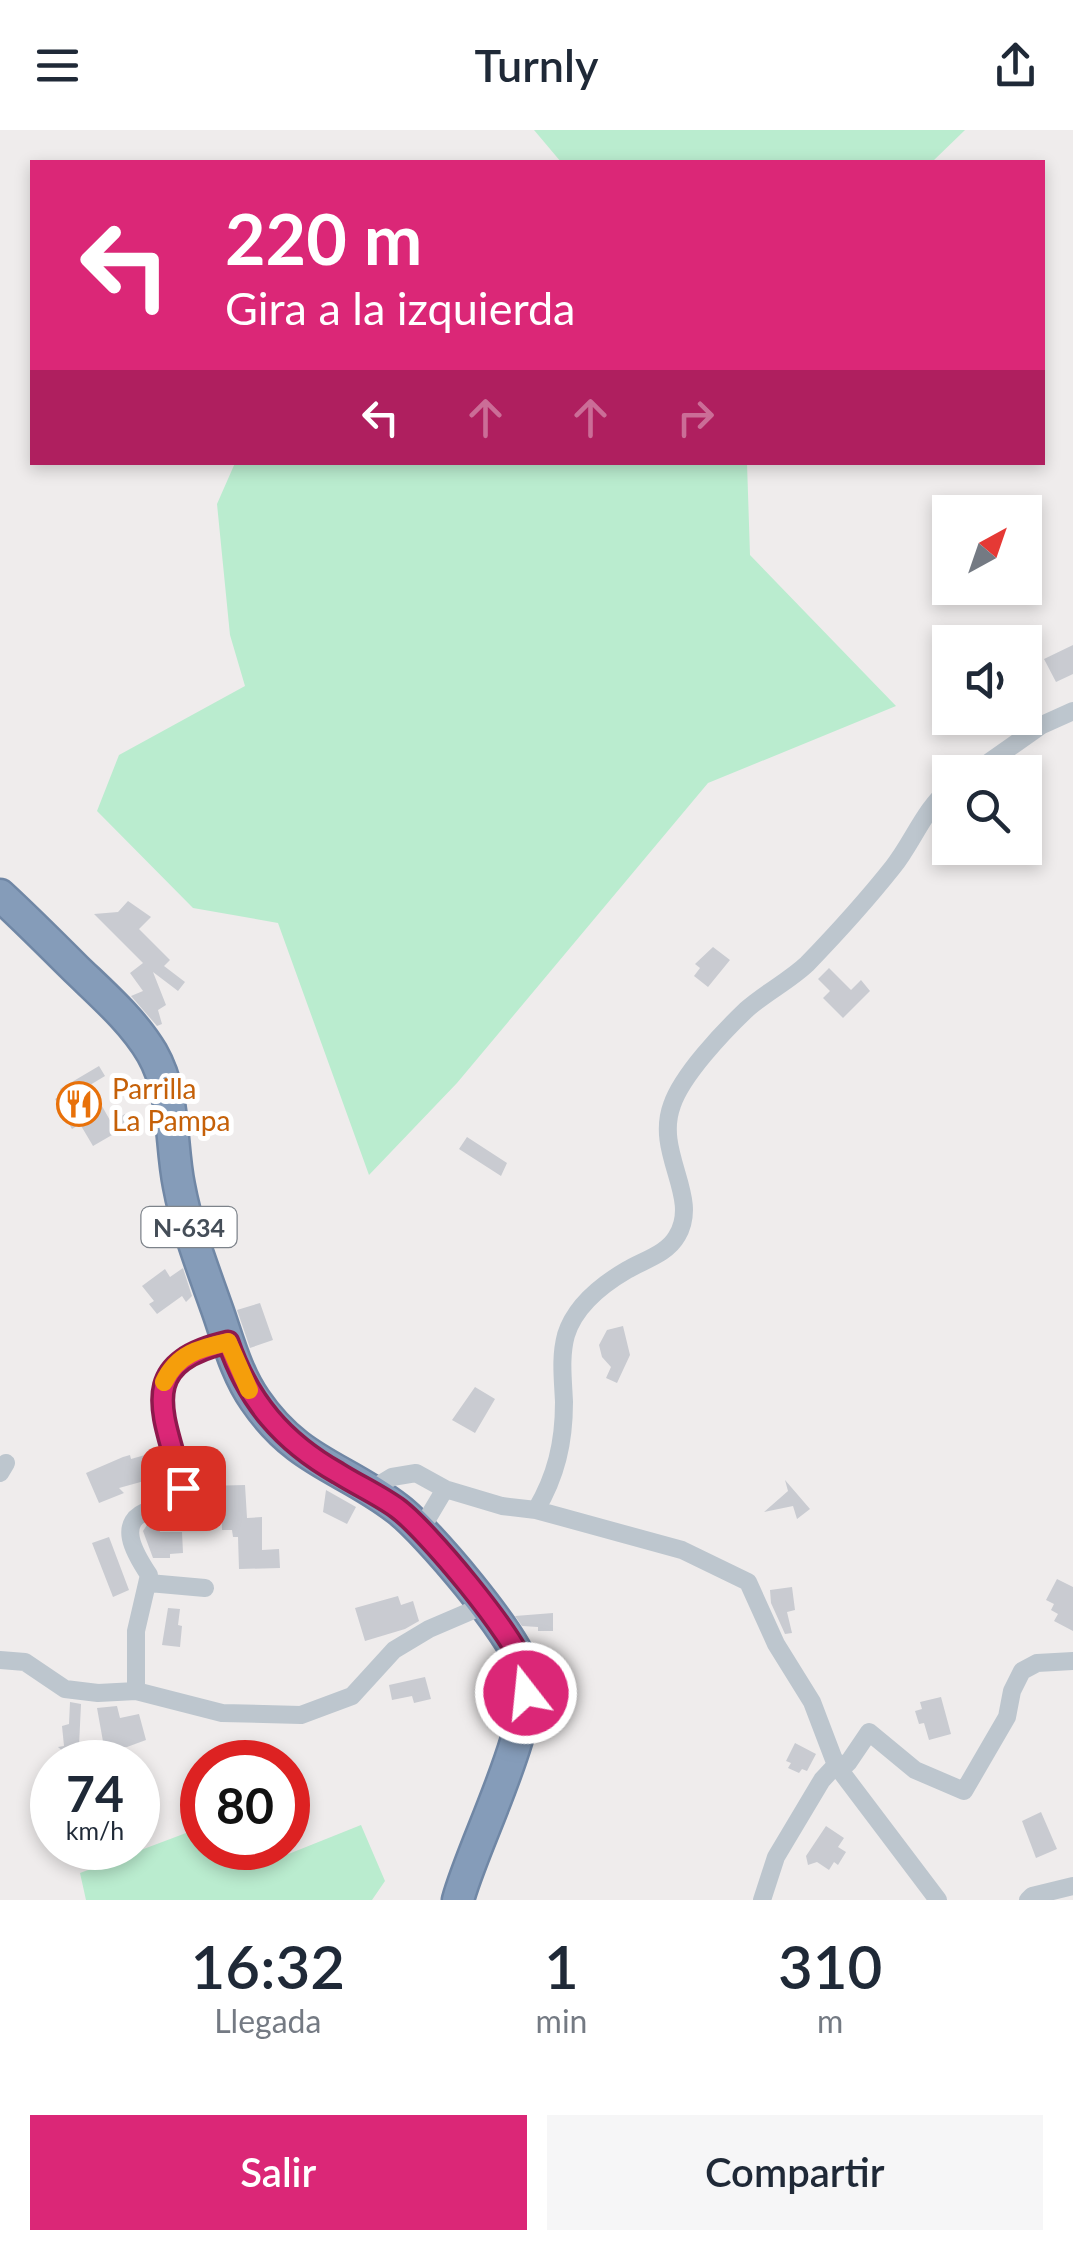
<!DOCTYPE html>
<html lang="es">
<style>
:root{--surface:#fff;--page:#f6f6f7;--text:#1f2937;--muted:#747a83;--accent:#db2777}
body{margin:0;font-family:Lato,sans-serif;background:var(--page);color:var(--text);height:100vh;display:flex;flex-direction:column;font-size:38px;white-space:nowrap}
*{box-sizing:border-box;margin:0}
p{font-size:32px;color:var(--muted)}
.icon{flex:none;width:55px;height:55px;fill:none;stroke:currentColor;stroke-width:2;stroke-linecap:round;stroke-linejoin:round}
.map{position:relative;height:1770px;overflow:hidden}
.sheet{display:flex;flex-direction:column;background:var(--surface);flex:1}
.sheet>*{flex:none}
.hud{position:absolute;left:30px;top:30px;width:1015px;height:305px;border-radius:0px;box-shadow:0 5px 15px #0003;background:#db2777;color:#fff;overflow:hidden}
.needle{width:65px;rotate:40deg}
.buttons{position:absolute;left:932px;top:365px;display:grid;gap:20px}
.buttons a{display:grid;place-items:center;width:110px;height:110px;border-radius:0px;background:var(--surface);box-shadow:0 5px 15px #0003;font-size:50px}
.speed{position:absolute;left:30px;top:1610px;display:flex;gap:20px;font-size:50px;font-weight:700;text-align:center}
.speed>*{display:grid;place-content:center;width:130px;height:130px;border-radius:50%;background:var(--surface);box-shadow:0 5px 15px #0003;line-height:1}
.speed small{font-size:25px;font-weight:400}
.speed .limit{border:15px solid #d22;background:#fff;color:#111}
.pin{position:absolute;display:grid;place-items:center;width:85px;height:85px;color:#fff;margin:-42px;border-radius:20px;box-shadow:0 5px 15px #0006}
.me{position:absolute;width:110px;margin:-55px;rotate:344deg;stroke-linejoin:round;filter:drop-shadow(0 0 8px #0008)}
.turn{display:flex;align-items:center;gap:35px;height:210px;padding:0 30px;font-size:45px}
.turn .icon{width:130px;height:130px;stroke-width:2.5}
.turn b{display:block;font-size:70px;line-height:85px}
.lanes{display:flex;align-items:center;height:95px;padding:0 30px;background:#0003;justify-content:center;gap:50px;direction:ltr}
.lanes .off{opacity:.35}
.eta{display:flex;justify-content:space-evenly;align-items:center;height:170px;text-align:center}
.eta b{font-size:60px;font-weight:600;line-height:70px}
.button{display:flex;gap:20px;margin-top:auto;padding:20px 30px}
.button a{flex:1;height:115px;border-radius:0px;background:var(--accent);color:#fff;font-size:40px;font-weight:600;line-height:115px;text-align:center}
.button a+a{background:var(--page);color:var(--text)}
header{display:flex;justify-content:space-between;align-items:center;height:130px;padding:0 30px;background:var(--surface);font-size:45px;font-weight:600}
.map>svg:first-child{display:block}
</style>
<header><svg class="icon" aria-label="menu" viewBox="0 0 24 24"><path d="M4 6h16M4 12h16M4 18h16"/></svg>Turnly<svg class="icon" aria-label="share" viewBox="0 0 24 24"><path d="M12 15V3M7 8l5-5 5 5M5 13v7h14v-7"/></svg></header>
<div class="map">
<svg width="1073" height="1770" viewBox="0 0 1073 1770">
<rect width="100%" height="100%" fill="#efecec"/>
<path fill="#baeccf" d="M534 0H965L932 32H561Z
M235 333H747L750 425 896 576 708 653 457 953 369 1045 278 793 193 778 97 681 119 625 245 556 230 505 217 374Z
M361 1695 385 1751 372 1770H86L80 1743 202 1697V1718H252L276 1729Z"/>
<path fill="#c9cbd1" d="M1073 515V544L1056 552 1044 529Z
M128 771 151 787 139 799 170 830 164 836 185 852 178 861 153 842 166 875 158 880 162 894 157 896 131 866 143 861 130 843 143 833 94 784 118 782Z
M713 817 730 830 708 857 694 846 700 838 695 834Z
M829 838 851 860 861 850 870 861 843 888 823 868 830 861 818 849Z
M99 936 105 946 90 955 111 992 125 984 131 994 93 1016 80 994 72 999 55 969 63 964 60 959Z
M467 1007 507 1033 501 1046 459 1019Z
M183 1138 192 1166 186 1172 182 1166 157 1184 149 1174 154 1171 142 1156 165 1139 170 1147Z
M260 1173 273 1210 250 1218 237 1180Z
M623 1196 630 1225 617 1253 606 1248 611 1237 602 1227 599 1215 607 1200Z
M475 1257 495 1269 475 1303 452 1290Z
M159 1321 166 1345 119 1358 124 1363 99 1373 86 1343 123 1327 130 1325 131 1329Z
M785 1350 810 1379 797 1389 793 1376 764 1382 788 1361Z
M245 1355 247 1388 262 1387V1420L279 1419 280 1438 239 1439 238 1407H233L232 1400H222L221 1374 216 1375 215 1367 206 1368 205 1356Z
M326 1360 356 1377 347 1394 323 1382Z
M159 1391 160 1402H182L183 1423 170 1424V1428H153L143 1401 147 1395Z
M109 1407 129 1460 113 1467 92 1413Z
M1057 1449 1073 1457V1501L1054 1491 1058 1484 1051 1480 1054 1474 1046 1470Z
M792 1457 795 1480 787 1482 792 1503 785 1504 771 1473 770 1460Z
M398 1466 401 1475 413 1471 419 1491 405 1499 365 1511 355 1478Z
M168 1478 180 1479 178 1495 182 1496 180 1517 162 1515Z
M553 1483V1501H538V1497L522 1496 515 1486Z
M425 1547 431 1569 414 1573 412 1566 392 1570 389 1555Z
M941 1567 951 1604 929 1610 924 1593 919 1594 915 1581 922 1579 920 1572Z
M70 1572 81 1574 79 1616 95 1615V1628H82L81 1632H75L58 1617 64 1616 62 1596 69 1594Z
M117 1576 120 1588 139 1584 146 1610 127 1617H104L97 1578Z
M795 1613 816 1624 807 1641 802 1639 799 1643 788 1638 791 1633 786 1631Z
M1041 1682 1057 1719 1036 1728 1022 1691Z
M826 1696 844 1708 838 1717 846 1722 838 1735 834 1732 829 1740 817 1732 808 1735 806 1726Z"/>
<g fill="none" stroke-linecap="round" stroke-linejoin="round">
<g stroke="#7087a5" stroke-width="35">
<path id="highway" d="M0 765C26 789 51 814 76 839 103 865 133 891 152 923 176 965 170 1012 179 1056 187 1099 203 1139 217 1179 228 1210 236 1243 255 1270 298 1333 344 1337 398 1379 427 1401 515 1505 524 1539 539 1590 473 1713 458 1770"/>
</g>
<path stroke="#bdc6ce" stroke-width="18" d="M975 642 1042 595 1073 581
M0 1343 6 1333
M369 1361 392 1347 416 1343 445 1359
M536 1380C556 1346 564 1313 564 1272 563 1249 560 1227 566 1205 575 1176 603 1154 627 1140 644 1130 667 1124 677 1106 701 1067 654 1023 672 975 682 945 723 902 746 880 765 863 789 851 807 834 836 804 866 771 893 737 913 712 924 679 950 658
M420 1401 445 1359 502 1376 536 1380 682 1420 748 1452 776 1514 812 1572 836 1635 938 1770
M149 1453 205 1458
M0 1530 25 1532 65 1559 98 1563 136 1561 222 1583 301 1585 352 1566 394 1520 429 1499 485 1475
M136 1561V1501L149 1445C135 1424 114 1390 151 1380 163 1377 172 1380 182 1372L183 1359C165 1286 132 1234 228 1212
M762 1770 776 1727 822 1650 836 1635 848 1633 869 1602 915 1640 964 1661 1007 1587 1012 1561 1022 1541 1037 1533 1073 1531
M1028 1770 1032 1766 1073 1756"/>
<use href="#highway" stroke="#859cb9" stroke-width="30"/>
</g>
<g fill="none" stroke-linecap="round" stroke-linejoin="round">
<g stroke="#8e194d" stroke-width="25">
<path id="route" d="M183 1358C165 1286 132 1234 228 1212 248 1271 283 1312 338 1343 357 1355 379 1365 397 1378 426 1399 516 1507 525 1540 526 1547 526 1556 526 1563"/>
</g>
<use href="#route" stroke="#db2777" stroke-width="18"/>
<path stroke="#f59e0b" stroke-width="18" d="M164 1252C177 1224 200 1218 228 1212L249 1260"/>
</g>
<defs>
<g id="restaurant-ring" transform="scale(2.25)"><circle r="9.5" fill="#fff" stroke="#e8710a" stroke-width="1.5"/><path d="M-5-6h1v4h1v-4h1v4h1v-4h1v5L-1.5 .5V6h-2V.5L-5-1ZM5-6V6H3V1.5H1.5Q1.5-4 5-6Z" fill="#e8710a"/></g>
</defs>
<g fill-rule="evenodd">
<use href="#restaurant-ring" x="79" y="974"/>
</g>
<g text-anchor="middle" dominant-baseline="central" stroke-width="10" stroke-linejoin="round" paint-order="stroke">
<rect fill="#fff" stroke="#7d838a" stroke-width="2.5" x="141.5" y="1077" width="95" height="40" rx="8"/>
<g font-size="25" font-weight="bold" fill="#454e58">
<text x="189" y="1097">N-634</text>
</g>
<g font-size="28" fill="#c56008" stroke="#fff" text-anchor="start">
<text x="112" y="958">Parrilla<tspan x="112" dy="32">La Pampa</tspan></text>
</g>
</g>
</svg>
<div class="buttons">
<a><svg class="needle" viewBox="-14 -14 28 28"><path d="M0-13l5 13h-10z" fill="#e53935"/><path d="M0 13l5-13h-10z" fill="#747a83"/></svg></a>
<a><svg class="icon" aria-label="sound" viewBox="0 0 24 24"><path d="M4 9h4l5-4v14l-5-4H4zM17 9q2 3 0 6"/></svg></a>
<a><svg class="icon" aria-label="search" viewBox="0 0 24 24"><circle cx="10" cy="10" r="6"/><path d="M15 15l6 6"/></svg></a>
</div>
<div class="speed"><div>74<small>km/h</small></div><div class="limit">80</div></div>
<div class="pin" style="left:183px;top:1358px;background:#d93025"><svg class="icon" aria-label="arrive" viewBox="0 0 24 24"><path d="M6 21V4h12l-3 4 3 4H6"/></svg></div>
<svg class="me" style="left:526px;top:1563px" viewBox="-20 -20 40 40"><circle r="17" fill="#db2777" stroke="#fff" stroke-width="3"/><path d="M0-11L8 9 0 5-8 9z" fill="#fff"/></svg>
<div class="hud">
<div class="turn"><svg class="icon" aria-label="left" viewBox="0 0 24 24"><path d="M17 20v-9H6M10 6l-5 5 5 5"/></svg><div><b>220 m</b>Gira a la izquierda</div></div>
<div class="lanes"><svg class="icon" aria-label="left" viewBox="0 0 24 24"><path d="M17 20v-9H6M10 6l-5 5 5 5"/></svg><svg class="icon off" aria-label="ahead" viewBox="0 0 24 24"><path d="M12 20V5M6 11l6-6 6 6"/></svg><svg class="icon off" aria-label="ahead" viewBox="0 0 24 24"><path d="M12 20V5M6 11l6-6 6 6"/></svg><svg class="icon off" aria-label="right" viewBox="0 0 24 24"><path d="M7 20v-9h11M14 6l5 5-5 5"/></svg></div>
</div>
</div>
<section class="sheet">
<div class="eta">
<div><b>16:32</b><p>Llegada</p></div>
<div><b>1</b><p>min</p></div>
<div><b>310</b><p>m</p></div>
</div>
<div class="button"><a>Salir</a><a>Compartir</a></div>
</section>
